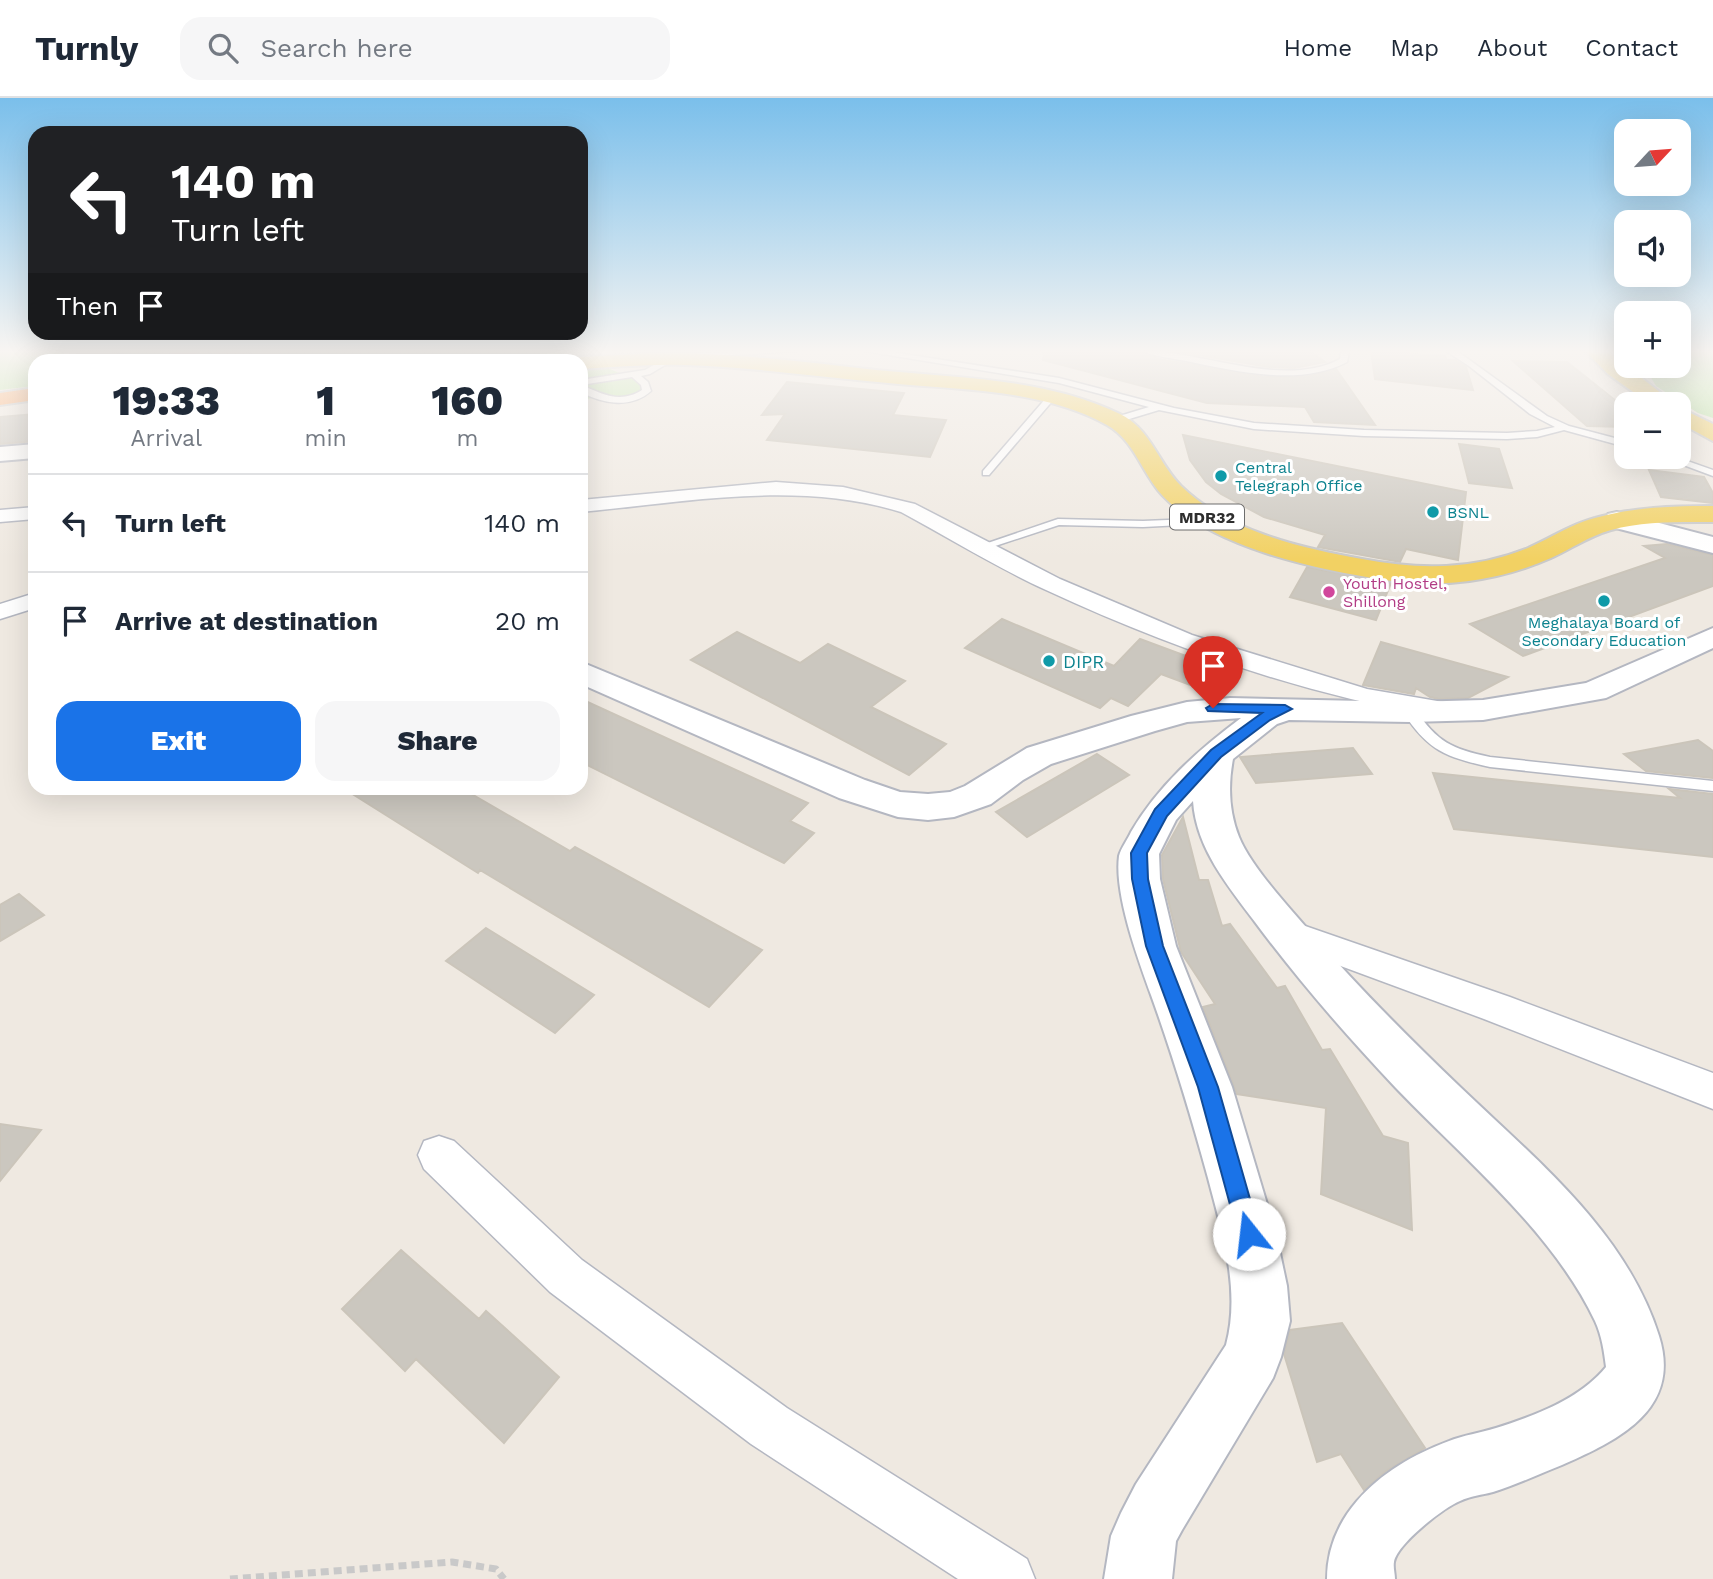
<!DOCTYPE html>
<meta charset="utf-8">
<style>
:root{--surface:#fff;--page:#f6f6f7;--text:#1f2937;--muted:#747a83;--line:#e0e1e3;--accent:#1a73e8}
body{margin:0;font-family:"Work Sans",sans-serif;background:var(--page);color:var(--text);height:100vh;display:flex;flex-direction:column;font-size:26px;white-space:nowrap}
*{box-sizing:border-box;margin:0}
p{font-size:23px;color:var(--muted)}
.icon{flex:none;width:38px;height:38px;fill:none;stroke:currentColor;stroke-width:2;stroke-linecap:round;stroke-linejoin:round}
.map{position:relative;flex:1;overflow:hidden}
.details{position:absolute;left:28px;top:256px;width:560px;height:441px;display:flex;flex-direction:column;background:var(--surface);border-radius:21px;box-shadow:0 7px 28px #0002}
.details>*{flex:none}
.top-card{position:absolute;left:28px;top:28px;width:560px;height:214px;border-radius:21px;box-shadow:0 7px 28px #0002;background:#202124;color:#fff;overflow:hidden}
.needle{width:46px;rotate:64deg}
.controls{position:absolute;left:1614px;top:21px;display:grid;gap:14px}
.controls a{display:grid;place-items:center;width:77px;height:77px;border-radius:14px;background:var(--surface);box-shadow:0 7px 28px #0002;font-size:35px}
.pin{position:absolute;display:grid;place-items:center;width:60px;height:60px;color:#fff;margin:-72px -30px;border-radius:50% 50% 50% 0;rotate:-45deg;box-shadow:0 0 7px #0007}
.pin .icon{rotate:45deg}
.me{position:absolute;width:77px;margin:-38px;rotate:344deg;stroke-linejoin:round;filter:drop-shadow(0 0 5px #0008)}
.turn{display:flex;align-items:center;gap:24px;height:147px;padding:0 28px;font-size:32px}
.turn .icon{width:91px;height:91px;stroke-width:2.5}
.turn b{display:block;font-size:49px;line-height:60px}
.then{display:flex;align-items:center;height:66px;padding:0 28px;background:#0003;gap:14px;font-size:26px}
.eta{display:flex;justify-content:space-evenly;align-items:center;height:119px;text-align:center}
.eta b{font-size:42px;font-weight:800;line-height:49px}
.button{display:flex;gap:14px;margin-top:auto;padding:14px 28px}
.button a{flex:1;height:80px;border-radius:21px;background:var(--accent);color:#fff;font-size:28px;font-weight:800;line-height:80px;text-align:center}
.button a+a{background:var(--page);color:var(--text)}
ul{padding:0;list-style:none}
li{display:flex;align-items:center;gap:21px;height:98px;padding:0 28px;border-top:2px solid var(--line)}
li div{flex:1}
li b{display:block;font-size:26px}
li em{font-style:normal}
header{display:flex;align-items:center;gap:42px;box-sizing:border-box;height:98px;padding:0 35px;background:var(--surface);border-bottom:2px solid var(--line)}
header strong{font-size:33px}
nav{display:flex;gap:38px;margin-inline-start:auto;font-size:24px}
.search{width:490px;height:63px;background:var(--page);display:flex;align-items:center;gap:18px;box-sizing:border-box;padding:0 24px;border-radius:21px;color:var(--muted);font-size:26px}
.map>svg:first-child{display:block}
</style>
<header>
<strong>Turnly</strong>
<div class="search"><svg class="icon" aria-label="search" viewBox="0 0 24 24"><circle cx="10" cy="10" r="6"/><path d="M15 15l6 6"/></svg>Search here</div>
<nav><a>Home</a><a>Map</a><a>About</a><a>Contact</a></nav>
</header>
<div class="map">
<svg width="1713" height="1481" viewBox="0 0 1713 1481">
<rect width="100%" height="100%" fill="#efe9e1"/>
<path fill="#b6e59e" d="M0 253H166L150 262H35V288L0 292Z
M260 253H570L591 254 453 262H326Z
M1678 253H1713V320L1698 315 1656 288 1644 268H1678Z
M610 271 633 281 642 289 641 295 617 303 602 298 581 302V272Z"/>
<path fill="#cbc7bf" stroke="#cbc5ba" stroke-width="2" d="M1044 253H1141L1158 261 1267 279 1309 278 1336 271 1375 327 1314 324 1305 309 1207 305 1043 262Z
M1175 253H1310L1325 264 1294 270 1269 269Z
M1371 253 1445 258 1446 262H1455L1466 269 1473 292 1375 281Z
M1513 263 1567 264 1626 311V329L1587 328Z
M787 284 904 295 893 317 946 322 930 359 767 342 785 316 762 317Z
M35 316V343L0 346V319Z
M1183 337 1466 394 1458 462 1406 451 1400 464 1318 449 1325 437 1264 419 1221 396 1206 384 1190 362Z
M1459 346 1499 351 1512 390 1469 385Z
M1649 372 1704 379 1713 395V405L1661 399Z
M1667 446 1713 457V488L1523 558 1470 526 1665 460 1644 448Z
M1307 469 1391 485 1376 522 1290 499Z
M1002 521 1114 568 1140 541 1237 577 1220 598 1161 576 1128 608 1111 600 1100 610 965 550Z
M737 534 800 565 828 546 905 583 871 609 946 646 909 677 691 562Z
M1381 544 1508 579 1468 600 1439 601 1430 599 1416 590 1414 596 1363 587Z
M581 601 808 705 790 723 814 735 784 765 581 664Z
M1698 642 1713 653V680L1646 673 1624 656Z
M1353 650 1372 676 1256 685 1240 659Z
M1097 656 1129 677 1027 739 996 714Z
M1433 675 1680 700 1669 691 1713 696V759L1454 731Z
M343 690H461L570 753 575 749 762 852 709 909 480 772 478 775Z
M1183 719 1199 782H1208L1222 828 1230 826 1277 890 1285 888 1322 952 1330 951 1383 1038 1408 1045 1412 1132 1321 1096 1326 1010 1237 996 1203 909 1215 906 1181 854 1163 781 1162 757Z
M19 796 44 817 0 843V807Z
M486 830 594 897 555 935 446 863Z
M0 1026 41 1032 0 1083Z
M401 1152 479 1221 486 1213 559 1279 504 1345 416 1261 405 1273 342 1211Z
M1342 1225 1425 1350 1386 1373 1364 1392 1341 1356 1317 1364 1284 1256 1290 1232Z"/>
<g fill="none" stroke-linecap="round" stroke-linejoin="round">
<g stroke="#b4b7c1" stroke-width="3">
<path id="lane" d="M798 253 699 259 695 257 699 255Z
M864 253H885L1059 280 1174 310 1254 325 1364 332 1507 335 1537 333 1555 329 1530 316 1469 268 1446 253H1457L1547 318 1569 328 1626 343V349L1564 332 1537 339 1507 341 1364 338 1254 331 1159 312 1116 325 1111 322 1113 320 1149 309 1059 285Z
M1143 253C1204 253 1283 291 1340 261L1341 253H1349L1347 264C1300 289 1235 273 1186 263 1172 260 1155 259 1143 253Z
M668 259 675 261 650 276 641 278 648 284 651 293C631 311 603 306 581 294V282L645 272ZM632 279 641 287 642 292C620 306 603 296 581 287Z
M1047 299 1054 301 989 377H983V373Z
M1662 359H1676L1713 372V378Z
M1217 420 1222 423 1221 425 1143 429 1059 427 986 451 976 449 1058 421 1143 423Z
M1410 610 1415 611C1437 644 1452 651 1490 659L1713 683V693L1490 669C1446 659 1428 653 1403 614Z"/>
</g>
<g stroke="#b4b7c1" stroke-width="3">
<path id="street" d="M62 253H103L134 259 136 262C119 264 75 265 62 253Z
M776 384 843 389 915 406 1060 481 1192 537 1367 591 1443 604 1447 610 1443 616 1433 618C1299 595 1169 549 1046 492 996 469 949 440 901 414 797 382 687 404 581 414V402Z
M35 409V421L0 424V412Z
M35 495V510L0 521V506Z
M1285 821 1510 899 1713 975V1011L1484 921 1273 843 1268 834 1273 825Z
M439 1038 454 1043 582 1162 787 1310 1027 1461 1035 1481H958L751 1346 550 1194 424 1071 418 1057 424 1043Z"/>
</g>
<g stroke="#b4b7c1" stroke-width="4">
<path id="secondary" d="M35 346V360L0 363V349Z
M1617 414 1713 439V455L1608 428 1604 422 1608 416Z
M1713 530V550L1606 600 1483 622 1410 624 1289 622 1277 626 1233 661C1228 687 1229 714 1239 739 1251 769 1290 810 1311 835 1357 888 1407 938 1458 987 1534 1060 1626 1133 1659 1238 1682 1311 1619 1342 1562 1367 1539 1376 1516 1387 1493 1394 1482 1397 1470 1398 1460 1403 1443 1410 1397 1446 1394 1464 1393 1469 1395 1476 1395 1481H1327C1327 1452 1338 1425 1357 1403 1381 1375 1414 1356 1449 1343 1464 1337 1480 1335 1496 1330 1534 1318 1580 1301 1606 1269 1604 1254 1602 1238 1595 1223 1553 1134 1463 1060 1396 990 1346 937 1298 882 1255 824 1228 788 1196 750 1193 703L1176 722 1159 756 1160 781 1176 848 1232 989 1276 1136 1287 1188 1290 1223 1281 1259 1273 1280 1182 1432 1176 1443 1172 1481H1104L1111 1438 1121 1415 1136 1386 1226 1247C1241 1192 1222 1134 1208 1080 1191 1018 1173 958 1151 897 1138 861 1114 796 1119 758 1121 750 1128 741 1131 734 1158 688 1198 652 1241 620L1187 624 1155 633 1051 666 1023 682 991 706 954 719 928 722 898 719 839 700 581 586V564L865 682 900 694 928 696 950 694 965 688 1027 650 1131 618 1187 604 1230 600 1410 604 1483 602 1586 585Z"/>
</g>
<g stroke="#c9c9c9" stroke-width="4">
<path id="primary" d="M209 253C225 253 247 250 259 262 244 263 220 265 209 253Z
M1585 253H1607L1675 306H1650L1608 276Z
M657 255C730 254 803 264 876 272 957 280 1045 280 1120 316 1151 331 1158 365 1181 388 1227 433 1301 450 1362 461 1419 472 1474 472 1528 450 1551 440 1571 426 1595 420 1634 409 1673 408 1713 408V424C1679 424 1643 423 1611 432 1589 438 1571 451 1551 460 1499 483 1441 491 1385 482 1316 471 1212 450 1162 397 1142 375 1134 342 1107 327 1042 291 960 292 888 285 820 279 752 269 684 267 649 266 615 269 581 271V262H573L581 259Z
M1678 309 1713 326V343L1678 324Z"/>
</g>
<g stroke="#c9c9c9" stroke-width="4">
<path id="highway" d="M174 253H199L186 262H163Z
M35 290V302L0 307V295Z"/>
</g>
<path stroke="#c9c9c9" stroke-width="7" stroke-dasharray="8 5" stroke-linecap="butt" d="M230 1481 452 1464 496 1471 504 1481"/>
<use href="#lane" fill="#fff" fill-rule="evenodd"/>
<use href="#street" fill="#fff" fill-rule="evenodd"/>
<use href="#secondary" fill="#fff" fill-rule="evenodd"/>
<use href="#primary" fill="#f2d163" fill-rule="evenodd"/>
<use href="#highway" fill="#ffa35c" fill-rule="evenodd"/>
</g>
<linearGradient id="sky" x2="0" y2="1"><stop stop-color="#7abfeb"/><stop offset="0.55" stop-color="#f8f5f2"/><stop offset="1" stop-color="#f8f5f2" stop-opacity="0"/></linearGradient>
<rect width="1713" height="461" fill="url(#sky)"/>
<path fill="#1a73e8" stroke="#114b97" stroke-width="2" d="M1213 606 1285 607 1292 611 1270 622 1221 659 1167 718 1147 755 1148 781 1163 848 1218 989 1260 1136 1257 1144 1249 1148 1241 1144 1238 1136 1198 989 1146 848 1132 781 1131 755 1155 711 1211 652 1262 615 1208 613 1206 610Z"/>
<g fill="#0f9aa8" stroke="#fff" stroke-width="2.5">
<circle cx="1221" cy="378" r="7"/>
<circle cx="1433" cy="414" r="7"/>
<circle cx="1604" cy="503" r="7"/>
<circle cx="1049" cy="563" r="7"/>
</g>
<circle fill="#d1479c" stroke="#fff" stroke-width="2.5" cx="1329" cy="494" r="7"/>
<g text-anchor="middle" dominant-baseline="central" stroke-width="6" stroke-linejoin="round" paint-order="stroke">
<g font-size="16" fill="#0d838f" stroke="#fff" text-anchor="start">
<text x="1235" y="369">Central<tspan x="1235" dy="18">Telegraph Office</tspan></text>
<text x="1447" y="414">BSNL</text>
<text x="1604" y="524" text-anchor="middle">Meghalaya Board of<tspan x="1604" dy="18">Secondary Education</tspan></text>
</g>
<rect fill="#fff" stroke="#6d6d6d" stroke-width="2" x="1170" y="406.5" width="74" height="25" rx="5"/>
<g font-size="16" font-weight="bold" fill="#2e2e2e">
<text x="1207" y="419">MDR32</text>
</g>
<g font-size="16" fill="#b23c85" stroke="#fff" text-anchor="start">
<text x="1343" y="485">Youth Hostel,<tspan x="1343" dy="18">Shillong</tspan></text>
</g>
<g font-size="18" fill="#0d838f" stroke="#fff" text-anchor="start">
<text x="1063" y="563">DIPR</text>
</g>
</g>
</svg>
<div class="controls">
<a><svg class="needle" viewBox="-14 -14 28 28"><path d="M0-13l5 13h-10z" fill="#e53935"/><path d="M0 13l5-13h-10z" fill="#747a83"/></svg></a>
<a><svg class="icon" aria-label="sound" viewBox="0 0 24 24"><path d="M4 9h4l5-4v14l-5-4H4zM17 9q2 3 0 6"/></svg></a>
<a>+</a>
<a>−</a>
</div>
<div class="pin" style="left:1213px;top:610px;background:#d93025"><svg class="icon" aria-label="arrive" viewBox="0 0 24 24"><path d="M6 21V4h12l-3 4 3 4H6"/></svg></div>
<svg class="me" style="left:1249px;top:1136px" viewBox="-20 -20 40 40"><circle r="19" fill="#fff"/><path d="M0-13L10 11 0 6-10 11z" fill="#1a73e8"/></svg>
<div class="top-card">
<div class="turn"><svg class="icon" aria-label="left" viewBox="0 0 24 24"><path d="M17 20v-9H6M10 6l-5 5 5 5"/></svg><div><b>140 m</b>Turn left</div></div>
<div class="then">Then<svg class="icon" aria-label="arrive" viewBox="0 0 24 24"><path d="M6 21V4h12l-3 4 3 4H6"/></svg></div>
</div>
<section class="details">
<div class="eta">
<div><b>19:33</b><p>Arrival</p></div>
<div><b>1</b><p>min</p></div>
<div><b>160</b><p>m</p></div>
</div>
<ul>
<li><svg class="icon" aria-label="left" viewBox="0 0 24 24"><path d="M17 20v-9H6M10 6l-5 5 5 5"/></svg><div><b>Turn left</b></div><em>140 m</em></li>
<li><svg class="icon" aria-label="arrive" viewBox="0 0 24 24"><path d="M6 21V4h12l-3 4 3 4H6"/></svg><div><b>Arrive at destination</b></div><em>20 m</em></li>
</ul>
<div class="button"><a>Exit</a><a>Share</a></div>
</section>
</div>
